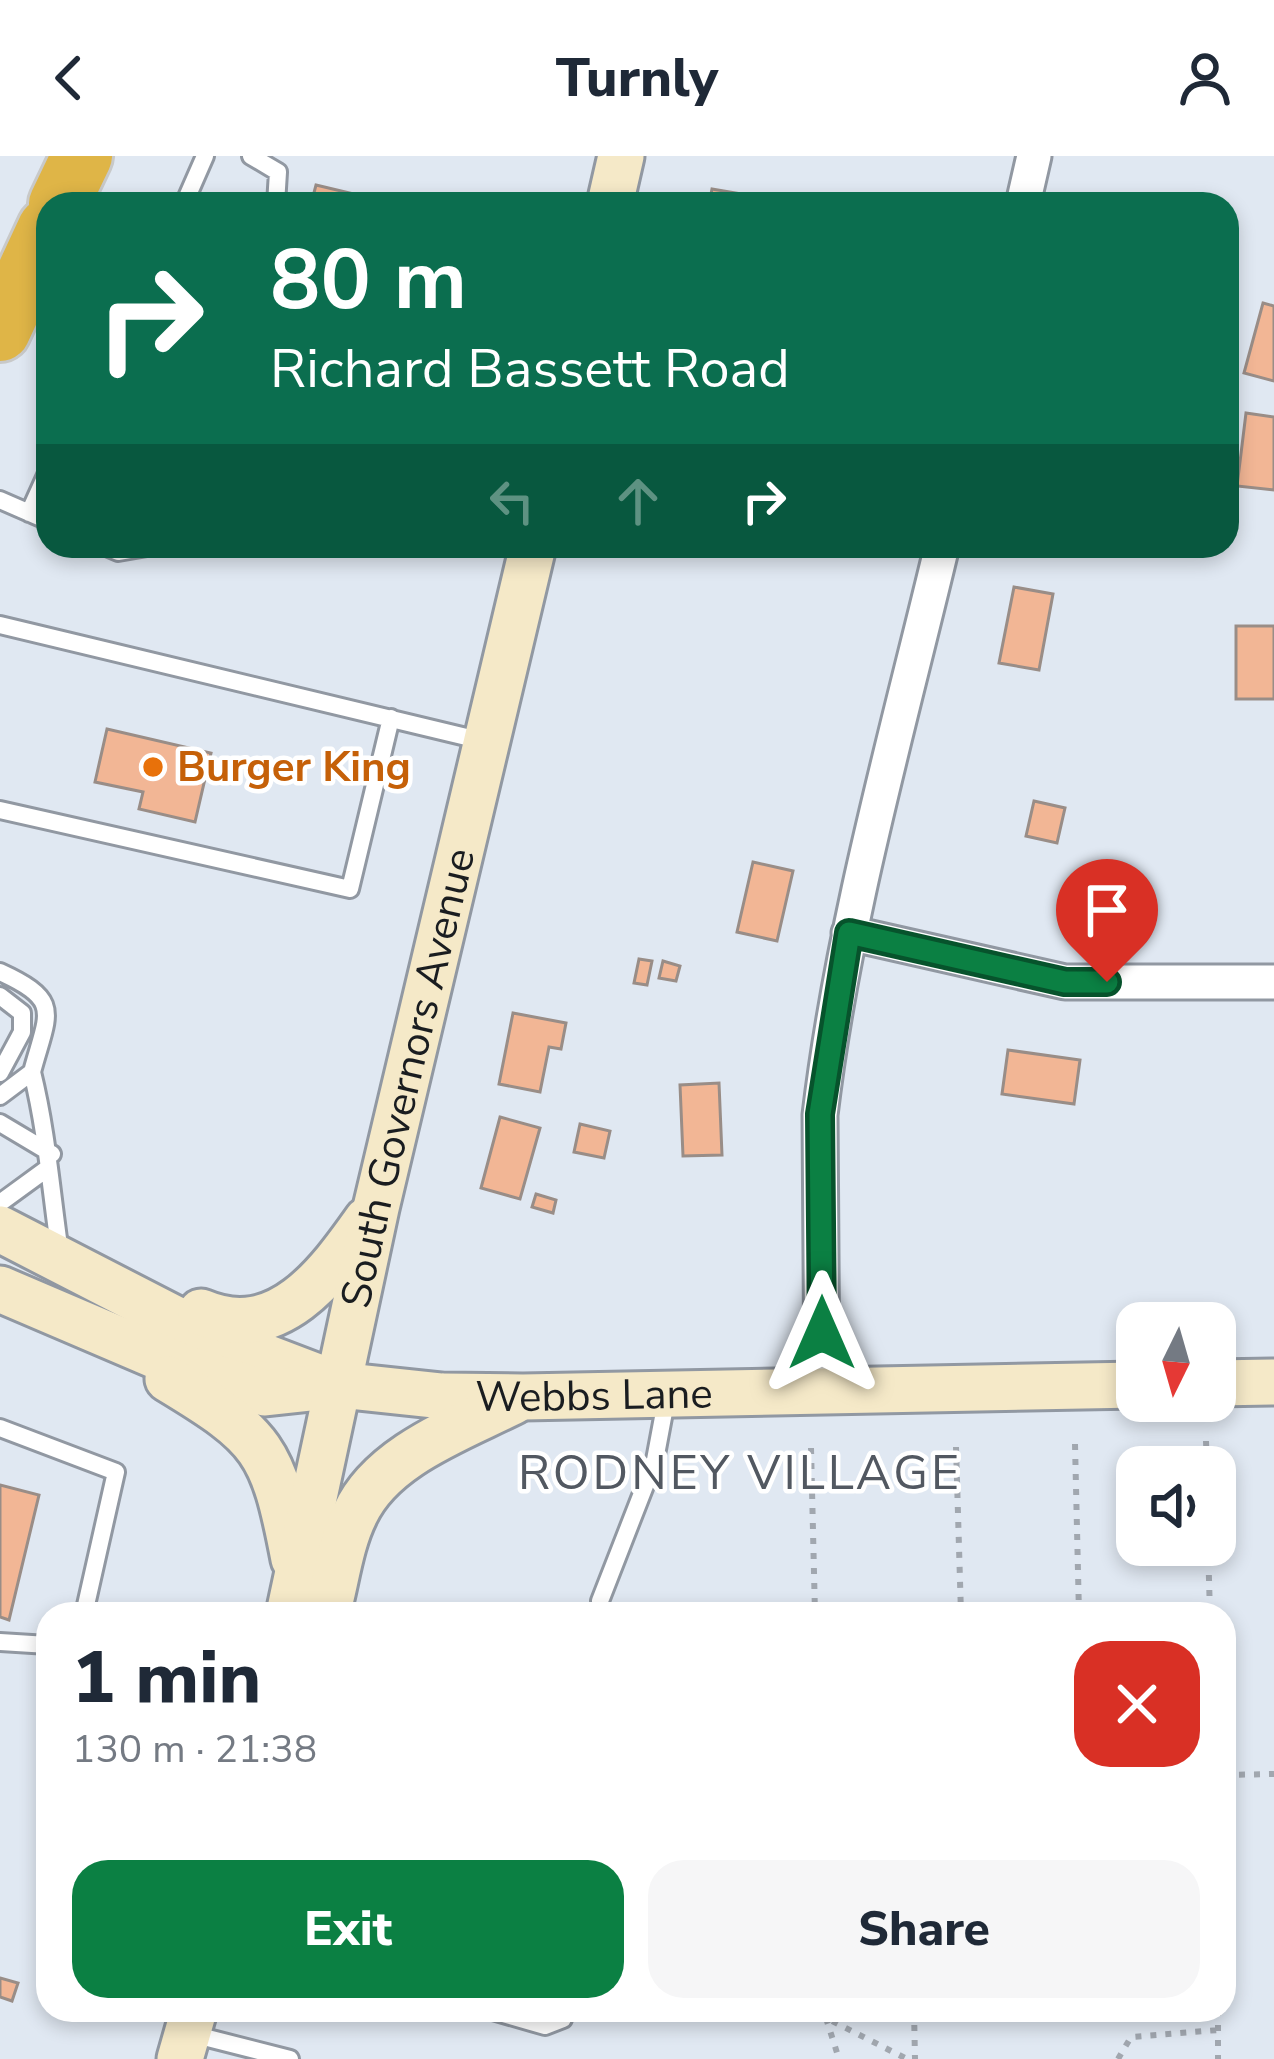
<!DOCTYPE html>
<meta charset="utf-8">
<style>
:root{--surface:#fff;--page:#f6f6f7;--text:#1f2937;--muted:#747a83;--accent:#0b8043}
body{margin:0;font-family:"Nunito Sans",sans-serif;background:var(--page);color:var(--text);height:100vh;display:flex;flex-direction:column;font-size:45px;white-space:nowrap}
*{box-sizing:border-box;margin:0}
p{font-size:39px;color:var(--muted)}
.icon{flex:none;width:66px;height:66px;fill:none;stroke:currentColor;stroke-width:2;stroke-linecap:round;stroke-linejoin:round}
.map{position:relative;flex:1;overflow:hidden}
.side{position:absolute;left:36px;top:1446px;width:1200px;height:420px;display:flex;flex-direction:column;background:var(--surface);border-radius:36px;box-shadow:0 6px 18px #0003}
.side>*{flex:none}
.top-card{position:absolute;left:36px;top:36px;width:1203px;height:366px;border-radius:36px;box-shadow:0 6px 18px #0003;background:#0b6e4f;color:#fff;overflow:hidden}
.needle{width:78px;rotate:185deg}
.buttons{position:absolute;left:1116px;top:1146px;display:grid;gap:24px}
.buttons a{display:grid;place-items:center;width:120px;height:120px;border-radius:24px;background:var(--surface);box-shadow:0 6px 18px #0003;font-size:60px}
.pin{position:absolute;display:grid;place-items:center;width:102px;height:102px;color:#fff;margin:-123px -51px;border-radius:50% 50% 50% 0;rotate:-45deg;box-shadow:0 0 12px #0007}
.pin .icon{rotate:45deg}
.me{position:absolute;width:132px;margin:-66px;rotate:0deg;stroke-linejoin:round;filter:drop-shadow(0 0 9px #0008)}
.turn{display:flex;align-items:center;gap:42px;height:252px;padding:0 36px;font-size:54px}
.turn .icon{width:156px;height:156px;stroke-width:2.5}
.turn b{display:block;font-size:84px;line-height:102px}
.lanes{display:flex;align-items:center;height:114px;padding:0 36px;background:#0003;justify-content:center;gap:60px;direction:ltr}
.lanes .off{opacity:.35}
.round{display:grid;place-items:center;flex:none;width:126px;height:126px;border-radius:36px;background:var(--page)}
.summary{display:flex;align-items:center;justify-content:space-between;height:204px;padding:0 36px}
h1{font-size:72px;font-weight:800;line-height:90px}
.button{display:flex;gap:24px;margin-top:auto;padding:24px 36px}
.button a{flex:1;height:138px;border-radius:36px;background:var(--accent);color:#fff;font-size:48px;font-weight:800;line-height:138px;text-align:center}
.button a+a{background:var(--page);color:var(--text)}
header{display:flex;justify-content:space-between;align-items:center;height:156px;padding:0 36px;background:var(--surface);font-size:54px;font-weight:800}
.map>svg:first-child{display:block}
</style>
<header><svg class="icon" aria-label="back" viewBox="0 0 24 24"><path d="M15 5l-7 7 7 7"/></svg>Turnly<svg class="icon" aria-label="person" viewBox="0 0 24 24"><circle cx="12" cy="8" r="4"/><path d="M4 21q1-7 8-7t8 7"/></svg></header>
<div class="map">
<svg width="1274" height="1903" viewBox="0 0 1274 1903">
<rect width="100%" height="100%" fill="#e0e8f2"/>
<path fill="#f2b695" stroke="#998d87" stroke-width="3" d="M316 29 375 43 373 48H311Z
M712 33 753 40 752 48H709Z
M1263 147 1274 150V225L1244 217Z
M1246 257 1274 261V334L1237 330Z
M1014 431 1053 438 1039 514 999 507Z
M1236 470H1274V543H1236Z
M107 573 211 597 195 666 139 653 143 636 95 626Z
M1034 645 1065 652 1057 687 1026 680Z
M753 706 793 715 777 785 737 776Z
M639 803 652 805 647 829 634 827Z
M663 805 680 810 676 825 659 822Z
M513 857 566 867 561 893 549 891 540 936 499 928Z
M1008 894 1080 904 1074 948 1002 938Z
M719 927 722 999 683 1000 680 929Z
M500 961 540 972 520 1043 481 1032Z
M580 968 610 975 604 1002 574 996Z
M536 1038 556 1044 553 1057 532 1051Z
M0 1329 39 1339 9 1464 0 1461Z
M0 1822 18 1827 12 1845 0 1841Z"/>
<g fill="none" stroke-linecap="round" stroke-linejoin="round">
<g stroke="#9198a2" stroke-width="22">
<path id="lane" d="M251 0 278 16 276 48
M184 48 205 0
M0 344 48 365
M29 357 48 315
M104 390 118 396 153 390
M0 469 483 585
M0 654 350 733 391 562
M0 816C63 845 48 856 32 916L0 940
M0 840 22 857V876L0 917
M32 916C47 977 51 1035 60 1097
M0 967 52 998
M0 1047 48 1012
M0 1272 116 1316 84 1458
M600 1445 655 1304 667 1240
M0 1486 48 1489
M489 1854 545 1870 563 1863 566 1854
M192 1878 290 1903"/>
</g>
<g stroke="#9198a2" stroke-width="39">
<path id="street" d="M1023 48 1034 0
M849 777 1065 826H1274
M822 1237 820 959C843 766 897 578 942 390"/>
</g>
<g stroke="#9198a2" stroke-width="51">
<g id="secondary">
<path d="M610 48 621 0"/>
<path d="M0 1073 202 1177 336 1228"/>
<path id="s1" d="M0 1133 185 1212 265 1237 339 1229 442 1240 523 1241 1137 1229"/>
<path d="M201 1156C278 1189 328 1119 367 1064"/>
<path d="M168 1223C264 1281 273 1293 294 1403"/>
<path d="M1215 1227 1274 1226"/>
<path id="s2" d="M289 1458 376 1052 533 390"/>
<path d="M327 1458C336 1426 340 1388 355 1358 382 1299 461 1272 514 1245"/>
<path d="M180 1903 194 1854"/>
</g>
</g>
<g stroke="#c8c9c9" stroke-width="66">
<path id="highway" d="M59 48 82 0
M0 175 48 72"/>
</g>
<path stroke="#a1a7af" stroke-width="6" stroke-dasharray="6 9" stroke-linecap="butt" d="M1206 1285 1207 1311
M1075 1288 1079 1458
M956 1291 961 1458
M811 1292 815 1458
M1208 1389 1210 1458
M1224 1619 1274 1618
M826 1854V1862L907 1903
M914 1854 915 1903
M1218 1854V1903
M826 1862 839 1903
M1118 1903 1131 1881 1218 1874"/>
<use href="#lane" stroke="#fff" stroke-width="16"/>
<use href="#street" stroke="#fff" stroke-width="33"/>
<use href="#secondary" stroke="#f5e9c8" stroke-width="45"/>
<use href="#highway" stroke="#dfb547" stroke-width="60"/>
</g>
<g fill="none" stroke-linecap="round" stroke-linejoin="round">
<g stroke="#07532c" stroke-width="30">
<path id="route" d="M822 1177 820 958 849 777 1065 826H1107"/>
</g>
<use href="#route" stroke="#0b8043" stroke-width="21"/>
</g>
<circle fill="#e8710a" stroke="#fff" stroke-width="4.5" cx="153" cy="611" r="12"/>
<g text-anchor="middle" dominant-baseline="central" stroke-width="9" stroke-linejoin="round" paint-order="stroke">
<g font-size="42" font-weight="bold" fill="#c56008" stroke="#fff" text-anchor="start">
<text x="177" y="611">Burger King</text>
</g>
<g font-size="42" fill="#1a1d20" stroke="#fff">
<text stroke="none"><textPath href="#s2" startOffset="549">South Governors Avenue</textPath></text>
<text stroke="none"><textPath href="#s1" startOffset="615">Webbs Lane</textPath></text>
</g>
<g font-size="48" letter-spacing="3" fill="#525861" stroke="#fff">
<text x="740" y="1317">RODNEY VILLAGE</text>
</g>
</g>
</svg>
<div class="buttons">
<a><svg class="needle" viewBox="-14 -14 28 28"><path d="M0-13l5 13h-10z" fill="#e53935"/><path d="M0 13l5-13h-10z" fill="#747a83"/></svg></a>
<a><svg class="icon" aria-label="sound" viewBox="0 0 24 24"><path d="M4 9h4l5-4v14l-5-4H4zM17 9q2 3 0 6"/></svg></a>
</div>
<div class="pin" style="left:1107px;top:826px;background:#d93025"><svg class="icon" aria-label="arrive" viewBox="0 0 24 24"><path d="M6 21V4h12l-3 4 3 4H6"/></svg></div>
<svg class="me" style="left:822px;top:1177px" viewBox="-20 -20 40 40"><path d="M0-17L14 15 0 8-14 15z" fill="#0b8043" stroke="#fff" stroke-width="4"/></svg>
<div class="top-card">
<div class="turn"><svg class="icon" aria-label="right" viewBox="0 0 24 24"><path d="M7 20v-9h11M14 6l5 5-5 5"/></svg><div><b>80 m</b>Richard Bassett Road</div></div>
<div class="lanes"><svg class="icon off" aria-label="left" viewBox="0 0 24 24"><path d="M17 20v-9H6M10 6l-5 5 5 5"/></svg><svg class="icon off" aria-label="ahead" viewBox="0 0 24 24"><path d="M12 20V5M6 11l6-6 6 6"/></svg><svg class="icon" aria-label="right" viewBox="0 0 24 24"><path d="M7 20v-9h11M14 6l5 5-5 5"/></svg></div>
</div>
<section class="side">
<div class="summary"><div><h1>1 min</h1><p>130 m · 21:38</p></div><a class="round" style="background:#d93025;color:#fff"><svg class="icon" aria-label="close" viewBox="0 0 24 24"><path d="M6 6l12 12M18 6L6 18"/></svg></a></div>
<div class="button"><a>Exit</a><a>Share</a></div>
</section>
</div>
